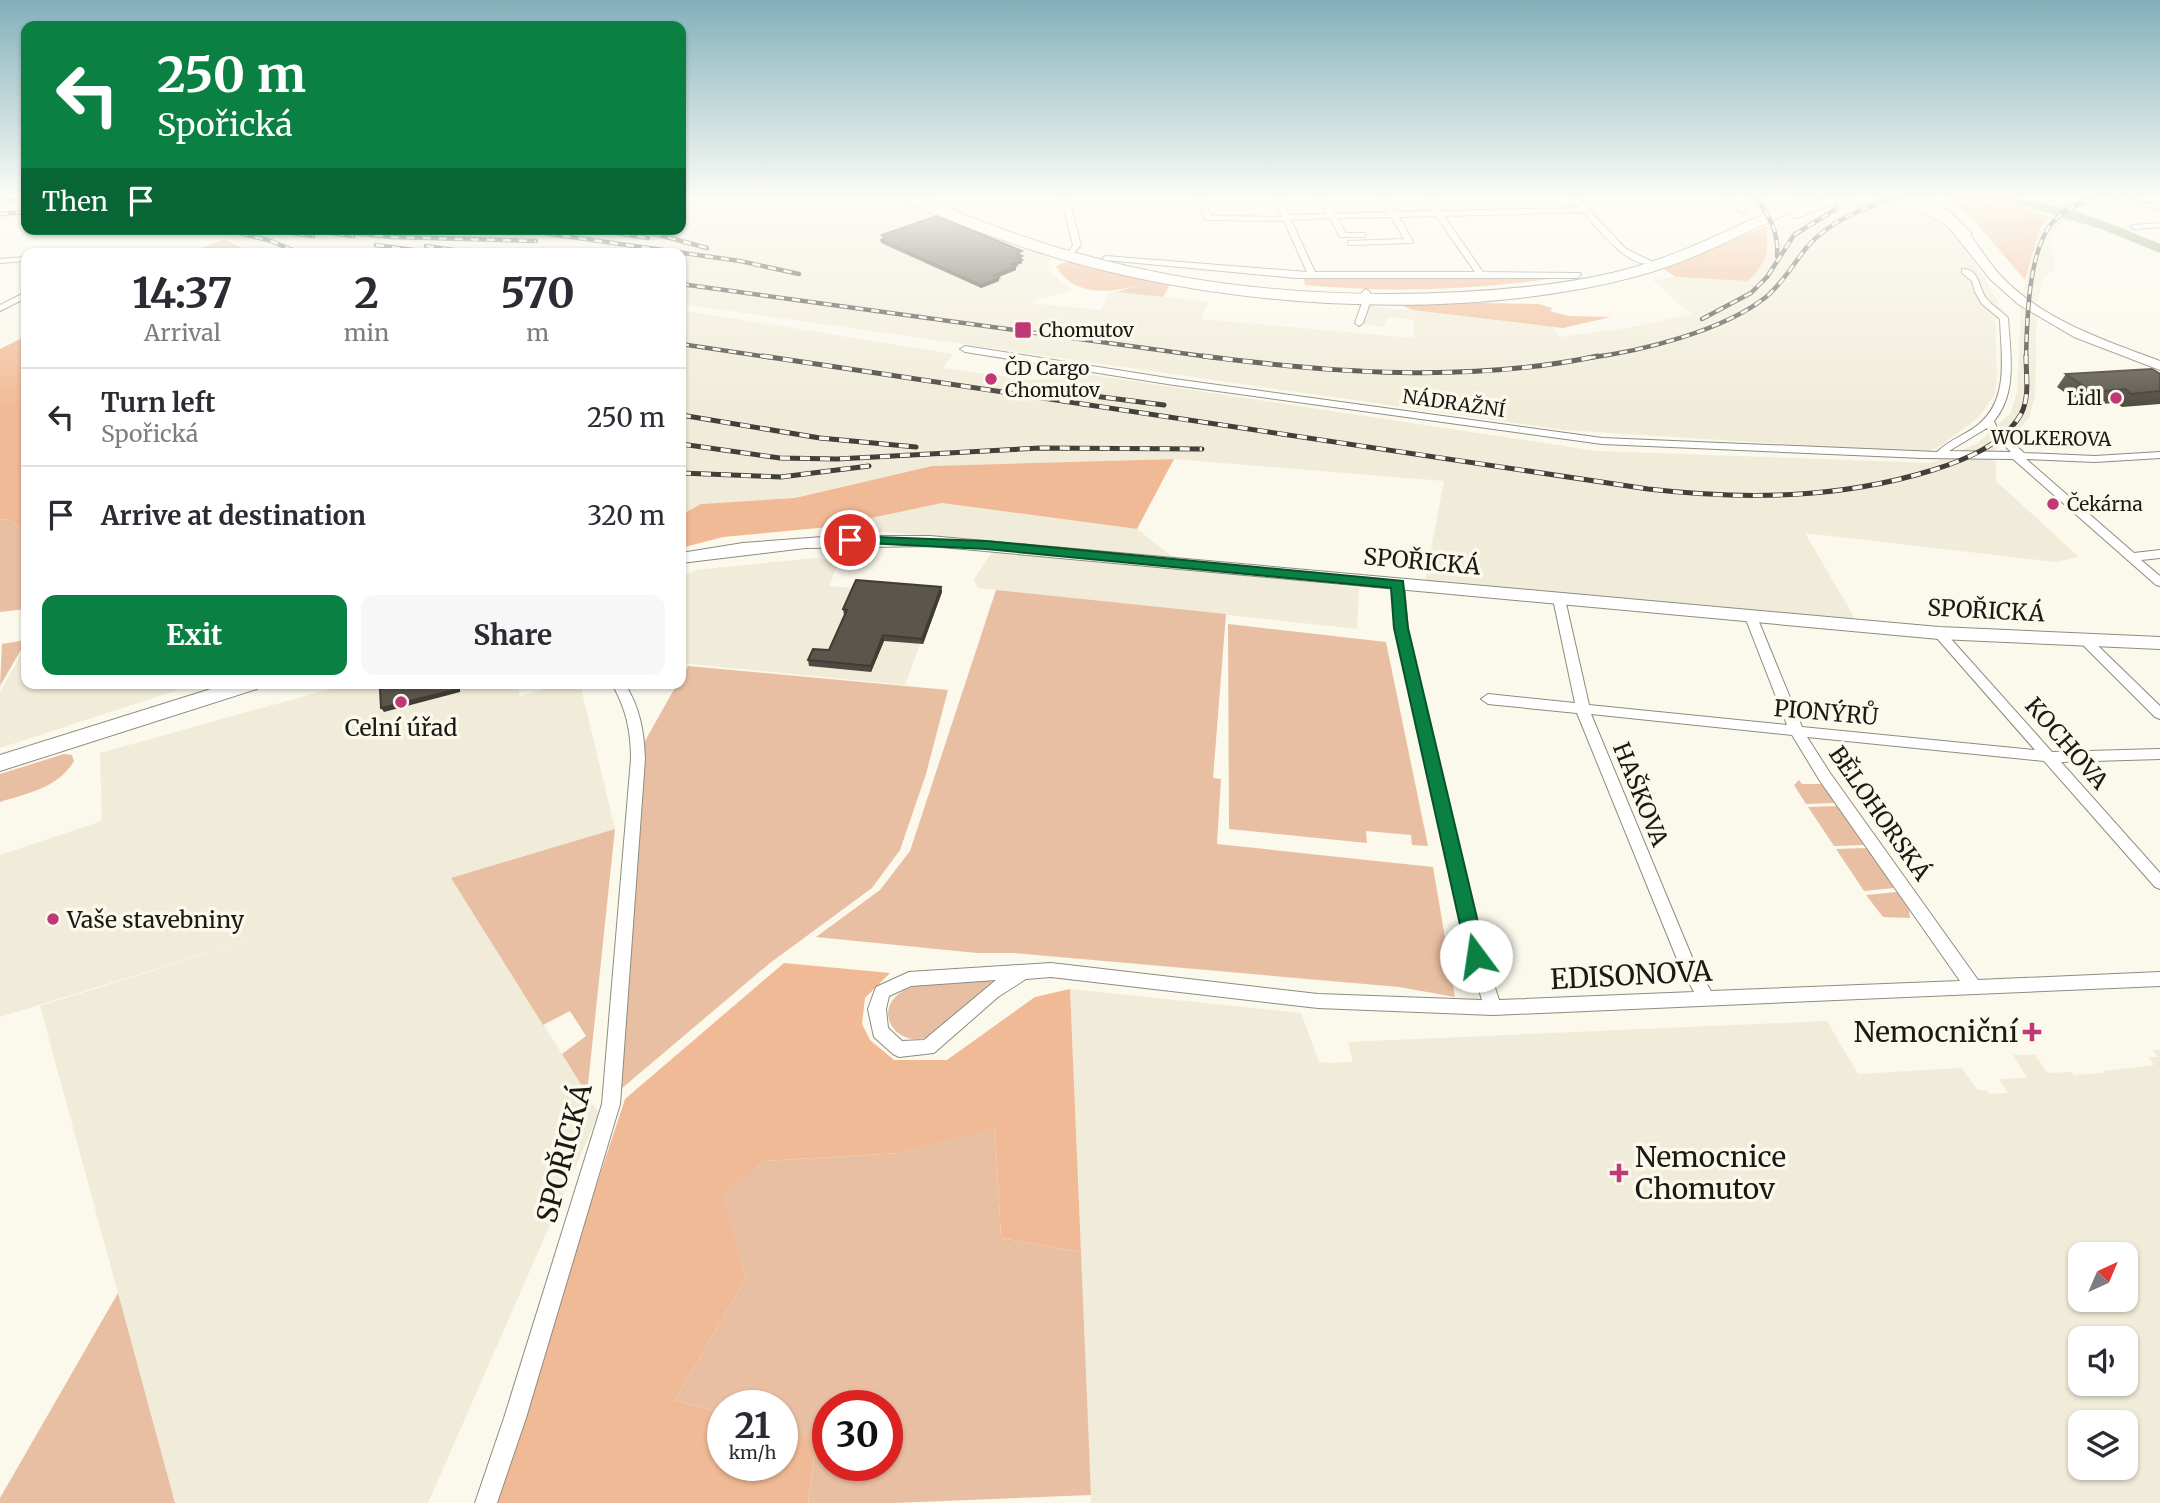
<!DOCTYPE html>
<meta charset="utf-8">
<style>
:root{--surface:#fff;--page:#f7f7f7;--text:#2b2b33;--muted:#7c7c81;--line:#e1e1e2;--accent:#0b8043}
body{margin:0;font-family:Merriweather,serif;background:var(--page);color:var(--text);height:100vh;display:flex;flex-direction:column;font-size:26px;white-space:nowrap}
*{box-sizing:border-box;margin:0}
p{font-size:23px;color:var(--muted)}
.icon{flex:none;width:38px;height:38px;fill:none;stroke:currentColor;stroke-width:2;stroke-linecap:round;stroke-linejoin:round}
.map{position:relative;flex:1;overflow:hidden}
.details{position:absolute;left:21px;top:248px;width:665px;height:441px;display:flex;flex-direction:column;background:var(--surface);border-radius:14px;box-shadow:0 2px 5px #0004}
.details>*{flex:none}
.banner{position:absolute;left:21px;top:21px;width:665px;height:214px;border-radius:14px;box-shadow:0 2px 5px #0004;background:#0b8043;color:#fff;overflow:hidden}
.needle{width:46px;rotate:44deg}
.controls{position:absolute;left:2068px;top:1242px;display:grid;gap:14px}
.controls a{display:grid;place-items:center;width:70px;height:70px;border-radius:14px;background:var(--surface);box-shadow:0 2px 5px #0004;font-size:35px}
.speed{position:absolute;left:707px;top:1390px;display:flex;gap:14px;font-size:35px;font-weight:700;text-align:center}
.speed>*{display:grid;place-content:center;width:91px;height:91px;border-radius:50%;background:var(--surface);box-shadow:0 2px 5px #0004;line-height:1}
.speed small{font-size:18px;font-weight:400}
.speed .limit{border:10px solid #d22;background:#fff;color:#111}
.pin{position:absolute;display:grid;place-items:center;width:60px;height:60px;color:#fff;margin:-30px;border:4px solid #fff;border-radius:50%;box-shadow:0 2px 7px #0007}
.me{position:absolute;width:77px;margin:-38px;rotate:346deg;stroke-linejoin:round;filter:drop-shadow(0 0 5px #0008)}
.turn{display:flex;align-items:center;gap:24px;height:147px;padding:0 21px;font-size:32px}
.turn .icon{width:91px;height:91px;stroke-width:2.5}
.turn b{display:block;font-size:49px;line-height:60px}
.then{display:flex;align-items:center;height:66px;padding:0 21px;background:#0003;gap:14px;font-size:26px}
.eta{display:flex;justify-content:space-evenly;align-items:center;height:119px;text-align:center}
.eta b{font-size:42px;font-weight:700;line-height:49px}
.action{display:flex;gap:14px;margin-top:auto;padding:14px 21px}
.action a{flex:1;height:80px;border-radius:14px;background:var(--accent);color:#fff;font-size:28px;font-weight:700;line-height:80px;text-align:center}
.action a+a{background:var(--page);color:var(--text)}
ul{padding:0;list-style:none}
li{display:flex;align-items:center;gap:21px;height:98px;padding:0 21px;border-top:2px solid var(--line)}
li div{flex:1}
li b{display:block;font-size:26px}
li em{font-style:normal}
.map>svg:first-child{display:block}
</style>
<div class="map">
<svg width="2160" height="1503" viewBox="0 0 2160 1503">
<rect width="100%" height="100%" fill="#fbf8ec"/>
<path fill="#f1ecd9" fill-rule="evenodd" d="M0 198H26V219L0 220Z
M681 198H898L1052 258 1046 265 1054 276 1073 290 1028 303 1101 310 1111 291 1209 302 1201 319 1414 338V320L1387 317 1385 327 1362 324 1370 306 1552 326 1559 337 1633 327 1691 314 1652 280 1676 277 1748 281 1768 248 1765 233 1768 226 1750 198H1761L1781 227 1799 223 1835 205 1845 208 1871 198H1910L1949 226 1983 275 2002 310 1995 321 1997 376 1995 394 1979 417 1942 445 1925 453 1564 430 681 304V254H255L232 240 178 229H681Z
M2081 198H2106L2070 215 2054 233 2051 239 2055 269 2043 278 2037 303 2035 396 2029 418 2009 440 1983 458 1996 461V481L2079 557 2056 562 1805 533 1861 629 1428 592 1425 581 1444 481 1173 459 932 466 795 498 701 504 681 515V310L953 354 943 368 1031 380 1092 375 1597 451 1932 463 1978 443 2011 413 2017 392 2021 300 2037 236 2049 217Z
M942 503 1137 529 1172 556 1222 571 1359 588 1357 629 978 588 974 579 999 542 829 527Z
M815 558 839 561 829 586 938 595 905 685 681 663V577L696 570Z
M26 646V684H196L0 748V692Z
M348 684H517L520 696 561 684H580L615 829 452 879 599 1113 428 1503H175L40 1006 292 927 0 1017V855L102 821 100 753Z
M1070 989 1301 1013 1319 1062 1331 1063 1353 1062 1348 1042 1827 1021 1858 1074 1961 1068 1978 1090H1987L1990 1094 2008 1093 1999 1079 2027 1078 2013 1055H2035L2048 1073 2072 1072 2074 1075 2105 1073 2104 1071 2154 1065 2149 1057H2157L2153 1050H2160V1503H1091ZM2081 1255H2126V1300H2081ZM2081 1339H2126V1384H2081ZM2081 1423H2126V1468H2081Z"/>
<path fill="#e9bfa3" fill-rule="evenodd" d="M1960 198H1984L2037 216V220L2021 246 1995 242Z
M224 239 255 254H193L194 251Z
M1154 280 1170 284 1163 297 1117 292Z
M8 519 26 533V609L0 612V520Z
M996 590 1226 614 1213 778 1221 779 1217 844 1433 867 1455 997 1399 987 1013 953H977L816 937 880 890 910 851Z
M1228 624 1386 642 1428 846 1412 845 1411 835 1366 831 1367 843 1229 829Z
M26 640V641L0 686 2 644Z
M688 666 948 690 926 774 900 850 872 888 770 963 621 1089 645 741 677 684H681V678Z
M64 754 72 755 74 761C58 788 28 793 0 802V774Z
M1799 780 1802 784H1821L1836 803 1806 804 1794 785Z
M1837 806 1864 845 1834 846 1808 807Z
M615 829 587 1094 562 1054 586 1036 570 1011 543 1025 451 878Z
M1867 848 1894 888 1864 891 1836 849Z
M1897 892 1909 910 1910 918 1883 917 1866 895Z
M990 980 992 983C974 999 956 1022 935 1034 897 1055 866 1006 909 988 932 979 965 982 990 980Z
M995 1127 1001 1238 1081 1252 1091 1495 893 1503H808L816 1440 782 1430V1405H723V1414L675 1400 746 1278 721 1197 765 1161 898 1153ZM828 1405H887V1465H828Z
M118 1293 175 1503H0V1498Z"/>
<path fill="#f1ba96" d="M1947 198H1960L1995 242 2021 246 2026 219H2037V216L1984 198H1996L2049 217 2039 230 2025 280 1973 219Z
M1768 226C1765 233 1767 236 1767 244 1769 259 1758 271 1748 281L1676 277 1660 267Z
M1068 261 1154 280C1124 291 1076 302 1056 266Z
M1563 277C1476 290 1392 293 1305 285L1304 278Z
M1431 302 1539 304 1552 308 1550 311 1569 316 1611 317 1563 328 1412 310 1403 306 1407 304Z
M26 336V533L8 519 0 520V349Z
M1174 459 1137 529 942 503 829 527 723 537 681 548V515L701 504 795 498 932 466Z
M784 963 890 973 865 998 862 1024 870 1040 894 1060H947L1035 997 1070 989 1081 1252 1001 1238 995 1128 898 1153 765 1161 722 1197 746 1278 675 1400 723 1414V1465H782V1430L816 1439 808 1503H492L625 1099Z"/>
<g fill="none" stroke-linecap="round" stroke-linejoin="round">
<path fill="#89a976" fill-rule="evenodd" d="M1997 198C2052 198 2110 223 2160 244V253L2101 229Z"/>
<g stroke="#8e8b80" stroke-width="2">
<path id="street" d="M1061 198H1069L1081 245 1072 255 1068 253 1073 245Z
M1197 198H1205L1211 216 1282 217 1274 198H1282L1289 215 1327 214 1318 198H1326L1335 214 1389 212 1380 198H1388L1396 212 1433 211 1425 198H1432L1441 211 1579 208 1571 198H1578L1626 249 1653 262C1632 273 1596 227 1583 212L1444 216 1483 272 1580 273 1581 275 1577 278H1296L1106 260 1102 258 1106 256 1307 272 1284 221 1205 220ZM1436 216 1475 272H1315L1291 220 1330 218 1340 237H1365V233H1346L1337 218 1391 217 1404 239 1348 241V245H1351L1412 243 1413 241 1399 217Z
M1725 198H1733L1748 211 1741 213Z
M2110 198H2125L2160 206V210Z
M2160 223V227L2134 229 2130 227 2134 225Z
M26 257V261L0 263V259Z
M1962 269C1980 269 1978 287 1986 298 1992 306 2002 311 2008 318 2010 352 2018 393 1994 421L1997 428 2024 453 2095 456 2160 452V458L2095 462 2026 459 2134 553 2160 550V558L2141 560 2160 576V586L2156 585 2013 459 1922 458 1602 444 1174 385 965 352 960 349 965 346 1174 379 1602 438 1937 452C1950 439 1966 435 1979 424 2010 398 2001 354 2000 319L1982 304 1975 292 1972 281 1962 273ZM1987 428 2011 452 1949 451Z
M1366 289 1370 292V303L1363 323 1359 326 1355 323 1362 303V292Z
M26 292V298L0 311V305Z
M1398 580 1404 584 1408 632 1482 948 1499 1000 1694 992 1679 964 1577 713 1488 704 1481 699 1488 694 1575 703 1553 599 1559 595 1565 599 1589 705 1787 725 1745 617 1751 613 1757 617 1802 727 2035 750 1935 636 1933 633 1939 629 1943 630 2052 752 2160 749V759L2061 762 2160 873V889L2155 887 2044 761 1807 737 1830 773 1978 980 2160 972V986L1493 1015 1318 1008 1051 977 1026 979 998 997 934 1053 899 1057 893 1054 874 1037 868 1009 876 987 909 972 1051 963 1318 994 1482 1000 1466 948 1396 632 1392 584ZM1591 714 1792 735 1820 781 1960 981 1711 991 1694 962ZM996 980 924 1040 902 1041 888 1028 886 1009 889 996 911 986Z
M2086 637 2090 638 2160 706V719L2155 717 2082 644 2080 641 2082 638Z
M612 684H625C640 708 644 731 645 759L620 1104 526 1418 497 1503H475L504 1418 602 1104 631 759C631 731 626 708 612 684Z"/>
</g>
<g stroke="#8e8b80" stroke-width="2">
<path id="secondary" d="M1916 198C1956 198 1976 249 2000 275 2042 320 2104 340 2160 361V370L2074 337 2018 304 1990 279 1944 221Z
M836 536H930L1939 627 2160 637V649L1939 639 930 546 805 548 681 563V553L743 543Z
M227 684H260L257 689 0 771V755Z"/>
</g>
<g stroke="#8e8b80" stroke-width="2">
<path id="highway" d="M903 198H923C972 218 1022 238 1073 252 1198 288 1332 299 1461 292 1515 289 1571 284 1624 270 1685 254 1741 223 1800 198H1820L1806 206 1828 198H1849L1797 218 1792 217 1791 212C1739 235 1689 263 1634 277 1451 325 1204 308 1026 248 1001 239 920 213 903 198Z
M1899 198H1917L1953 217 1972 233 1970 236H1960L1943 223Z"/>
</g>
<use href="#street" fill="#fff" fill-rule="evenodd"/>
<use href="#secondary" fill="#fff" fill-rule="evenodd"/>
<use href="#highway" fill="#fff" fill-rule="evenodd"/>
<g stroke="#413f3a" stroke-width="4.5">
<path id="rail-far1" d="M1755 198C1770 215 1779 233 1777 256
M0 200H26
M0 214 26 212
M224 229 271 241 302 254
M265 229 313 236
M304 229 353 236
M515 229 740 261 799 274
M590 229 648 238
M637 229 707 248
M343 232 393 237 536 241
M376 245 435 253
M426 246 481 254
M681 284 1217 358
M1702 319 1751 293 1767 277 1794 235 1836 209
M681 344 774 358
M1588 358C1642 351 1723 331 1766 297 1783 283 1793 264 1807 247 1830 221 1862 208 1895 198
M2026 358C2027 321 2028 254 2051 224 2062 211 2078 204 2093 198"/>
</g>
<g stroke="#413f3a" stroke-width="5">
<path id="rail" d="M763 356 1648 489C1745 500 1839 499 1933 470 1965 460 2003 445 2021 414 2030 397 2026 375 2026 356
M1203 356C1332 373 1470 383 1598 356
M1086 395 1164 405
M681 415 820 438 916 447
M681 444 780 458 837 459 1040 448 1202 449
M681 473 781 477 869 466"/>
</g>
<use href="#rail-far1" stroke="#fbf8ec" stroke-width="2.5" stroke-dasharray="8" stroke-linecap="butt"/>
<use href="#rail" stroke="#fbf8ec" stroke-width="3.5" stroke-dasharray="10" stroke-linecap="butt"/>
</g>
<path fill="#4e4941" d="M882 235 1023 255H1021L1022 259H1021L1022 260V263L1015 266 1016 270 998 277 999 278V281L981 288 881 243V240L883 239Z
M2066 374H2160V404L2122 407 2116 403 2083 405 2057 387Z
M941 587 942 592 923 644 884 641 871 672 809 666 808 660 829 650 844 615 843 609Z"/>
<path fill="#403c35" d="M1022 260V263L1011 267V264Z
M1016 266V270L994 279V275Z
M999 278V281L981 288V285Z
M941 587 942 592 923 644 922 639Z
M883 635 884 641 871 672V666Z
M460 684V692L384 712 381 708Z"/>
<path fill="#5b554c" stroke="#403c35" stroke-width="2" d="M937 216 1022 251 1017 254 1022 256 1017 258 1022 260 1011 264 1016 266 994 275 999 278 981 285 881 240 887 237 882 235Z
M2152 369 2160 374V391L2131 394 2125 389 2092 392 2066 374Z
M856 580 941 587 922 639 883 635 871 666 808 660 813 649 829 650 847 610 843 609Z
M400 684H458L459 689 381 708 380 689Z"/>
<linearGradient id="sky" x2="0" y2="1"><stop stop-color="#82b0ba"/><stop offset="0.48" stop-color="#fdfcf6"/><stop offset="1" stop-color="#fdfcf6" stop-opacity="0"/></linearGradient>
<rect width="2160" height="409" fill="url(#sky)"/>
<path fill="#0b8043" stroke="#07532c" stroke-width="2" d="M850 536 986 541 1403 581 1408 628 1486 956 1483 962 1476 964 1470 962 1467 956 1394 628 1391 588 986 549 845 542 843 540Z"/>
<g fill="#c03977" stroke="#fbf8ec" stroke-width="2.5">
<rect x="1014" y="321" width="18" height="18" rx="3.5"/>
<circle cx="991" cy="379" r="7"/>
<circle cx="2116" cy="398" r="7"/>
<circle cx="2053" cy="504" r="7"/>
<circle cx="401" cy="702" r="7"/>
<circle cx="53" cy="919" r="7"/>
<path d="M2028.5 1021.5h7v7h7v7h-7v7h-7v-7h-7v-7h7z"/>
<path d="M1615.5 1162.5h7v7h7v7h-7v7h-7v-7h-7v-7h7z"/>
</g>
<g text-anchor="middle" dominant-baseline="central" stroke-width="7" stroke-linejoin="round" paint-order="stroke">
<g font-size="19" fill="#1a1915" stroke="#fbf8ec" text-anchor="start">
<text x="1039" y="330">Chomutov</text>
<text x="1005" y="368">ČD Cargo<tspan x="1005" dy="22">Chomutov</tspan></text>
<text x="2102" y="398" text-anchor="end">Lidl</text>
<text x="2067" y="504">Čekárna</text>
</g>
<g font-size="19" fill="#1a1915" stroke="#fbf8ec">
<text transform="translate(1454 403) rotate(8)">NÁDRAŽNÍ</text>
<text transform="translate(2051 438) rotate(1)">WOLKEROVA</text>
</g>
<g font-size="23" fill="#1a1915" stroke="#fbf8ec">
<text transform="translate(1422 561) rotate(5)">SPOŘICKÁ</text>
<text transform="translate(1986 610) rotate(3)">SPOŘICKÁ</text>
<text transform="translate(1826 712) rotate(5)">PIONÝRŮ</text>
<text transform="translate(2067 743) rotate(49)">KOCHOVA</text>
<text transform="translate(1641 794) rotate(68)">HAŠKOVA</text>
<text transform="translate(1880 813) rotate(55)">BĚLOHORSKÁ</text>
</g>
<g font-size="23" fill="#1a1915" stroke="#fbf8ec">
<text x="401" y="727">Celní úřad</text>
<text x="67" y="919" text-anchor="start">Vaše stavebniny</text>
</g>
<g font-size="28" fill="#1a1915" stroke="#fbf8ec">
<text transform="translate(1631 975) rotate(-3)">EDISONOVA</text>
<text transform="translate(564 1153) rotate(-75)">SPOŘICKÁ</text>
</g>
<g font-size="28" fill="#1a1915" stroke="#fbf8ec" text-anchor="end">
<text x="2018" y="1032">Nemocniční</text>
<text x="1635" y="1157" text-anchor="start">Nemocnice<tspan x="1635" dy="32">Chomutov</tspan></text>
</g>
</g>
</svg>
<div class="controls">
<a><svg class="needle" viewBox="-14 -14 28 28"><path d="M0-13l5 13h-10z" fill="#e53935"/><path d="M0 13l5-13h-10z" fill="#7c7c81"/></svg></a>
<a><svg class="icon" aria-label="sound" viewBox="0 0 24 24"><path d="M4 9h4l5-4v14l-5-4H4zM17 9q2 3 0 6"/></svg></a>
<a><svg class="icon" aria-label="layers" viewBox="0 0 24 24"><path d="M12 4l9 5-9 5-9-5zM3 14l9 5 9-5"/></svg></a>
</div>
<div class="speed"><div>21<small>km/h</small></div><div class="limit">30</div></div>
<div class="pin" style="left:850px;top:540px;background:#d93025"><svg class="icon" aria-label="arrive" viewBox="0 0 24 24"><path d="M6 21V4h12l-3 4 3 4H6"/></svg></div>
<svg class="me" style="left:1476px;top:956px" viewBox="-20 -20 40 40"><circle r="19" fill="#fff"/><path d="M0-13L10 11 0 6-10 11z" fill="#0b8043"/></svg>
<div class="banner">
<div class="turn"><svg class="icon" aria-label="left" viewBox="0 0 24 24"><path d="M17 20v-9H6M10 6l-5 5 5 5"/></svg><div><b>250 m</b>Spořická</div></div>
<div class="then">Then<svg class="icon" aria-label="arrive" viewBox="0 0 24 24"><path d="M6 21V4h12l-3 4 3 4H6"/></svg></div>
</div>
<section class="details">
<div class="eta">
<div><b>14:37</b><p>Arrival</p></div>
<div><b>2</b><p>min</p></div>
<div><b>570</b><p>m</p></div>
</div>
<ul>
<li><svg class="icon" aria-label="left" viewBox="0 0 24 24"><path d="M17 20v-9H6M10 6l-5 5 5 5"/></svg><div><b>Turn left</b><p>Spořická</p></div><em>250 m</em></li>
<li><svg class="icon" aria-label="arrive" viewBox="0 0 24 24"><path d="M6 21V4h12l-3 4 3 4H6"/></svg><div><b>Arrive at destination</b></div><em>320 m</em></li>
</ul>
<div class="action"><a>Exit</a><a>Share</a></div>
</section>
</div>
